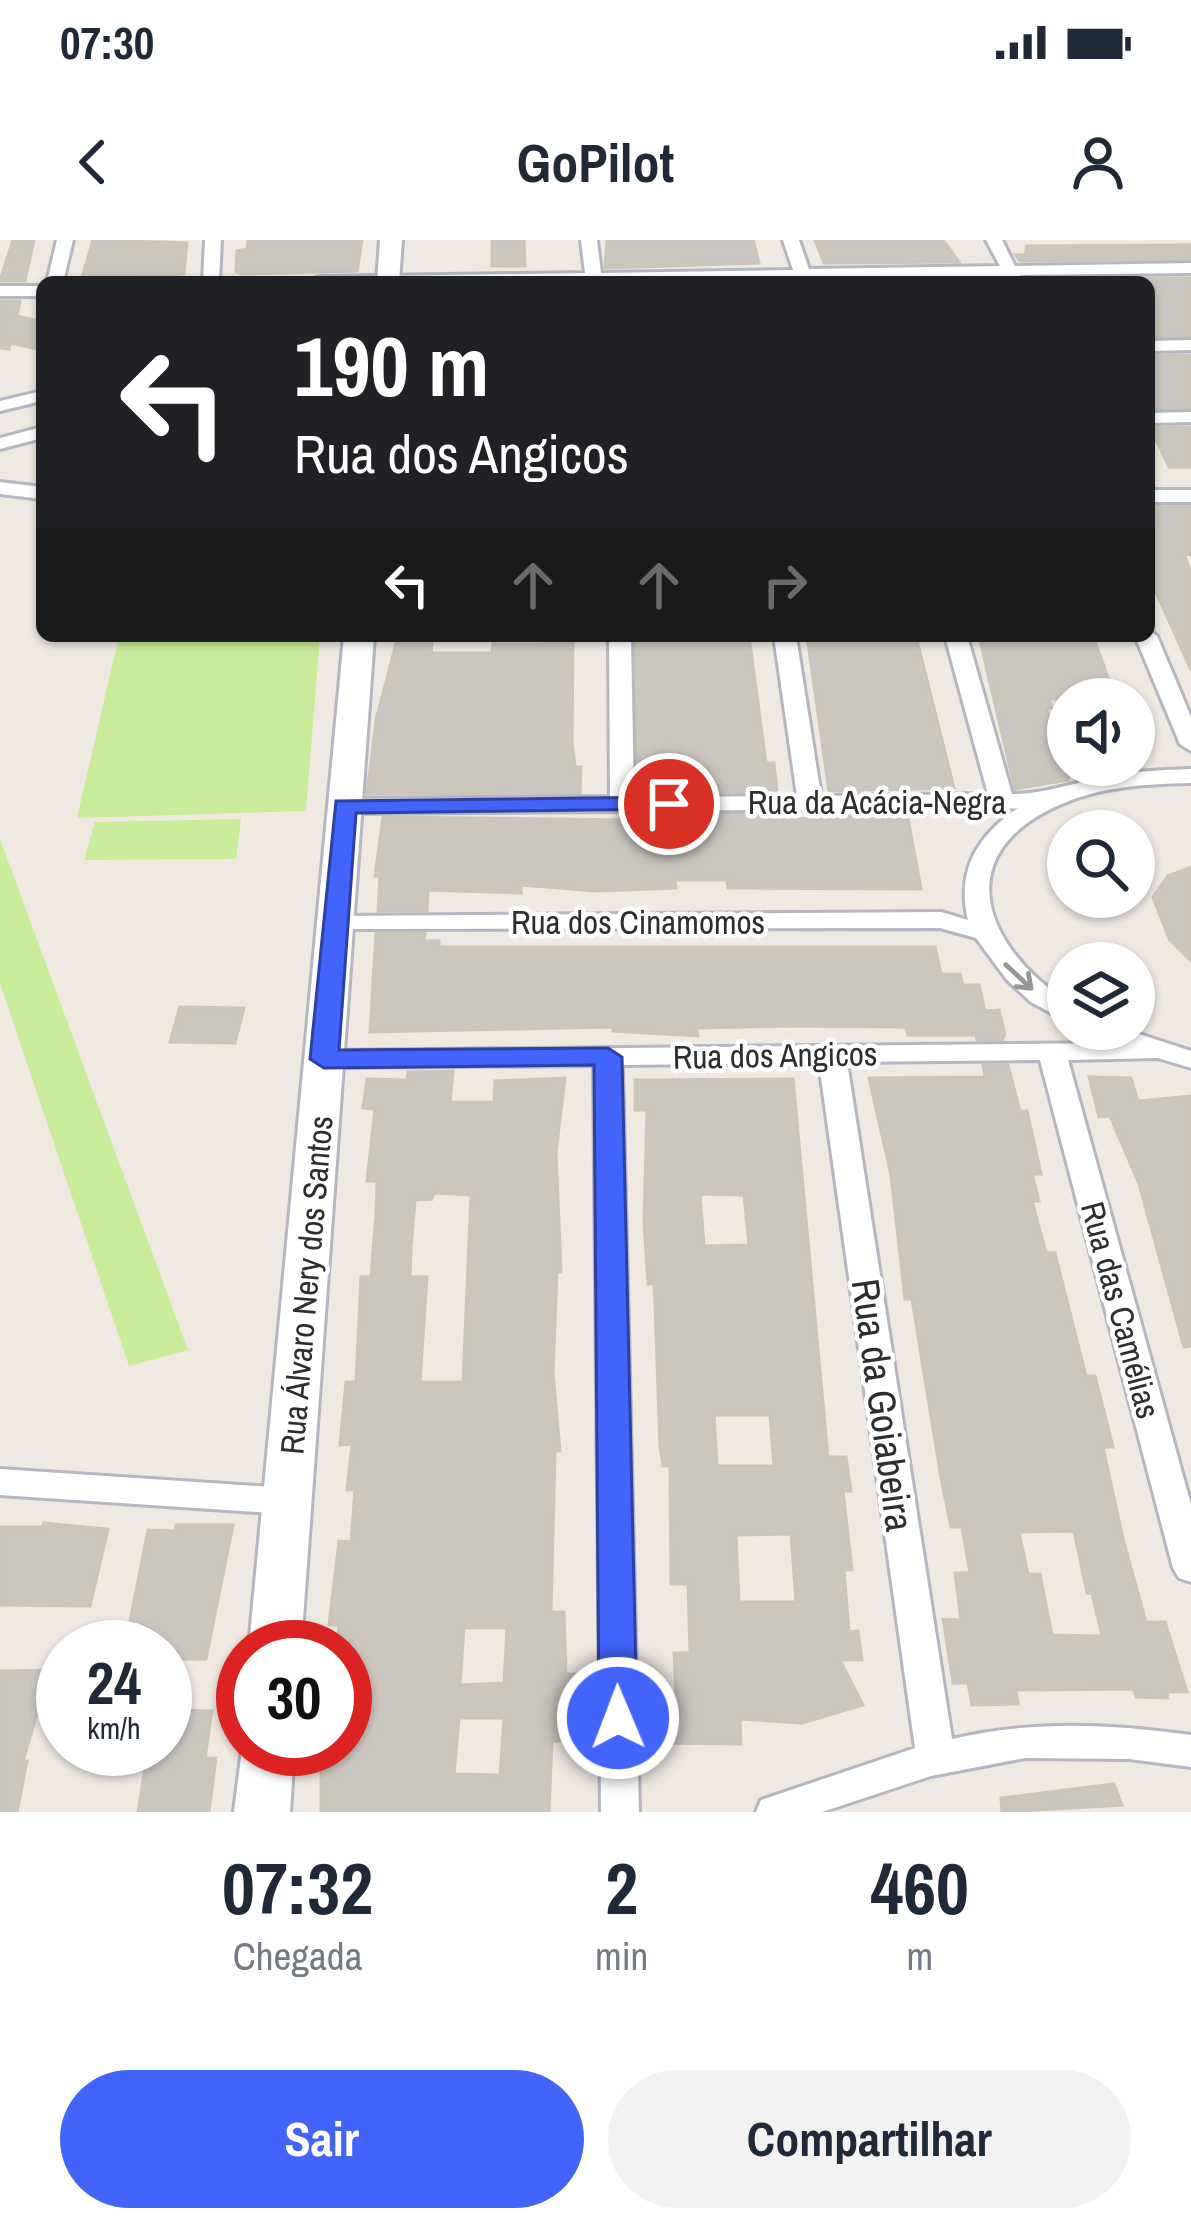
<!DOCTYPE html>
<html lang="pt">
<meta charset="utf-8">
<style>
:root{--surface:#fff;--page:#f2f2f3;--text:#1f2937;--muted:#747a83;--accent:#4264fb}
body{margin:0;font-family:"Archivo Narrow",sans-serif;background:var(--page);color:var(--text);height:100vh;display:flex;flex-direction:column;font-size:45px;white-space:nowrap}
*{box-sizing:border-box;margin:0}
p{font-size:39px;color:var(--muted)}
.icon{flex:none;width:66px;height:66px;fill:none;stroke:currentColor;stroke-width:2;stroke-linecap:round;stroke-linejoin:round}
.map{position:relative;height:1572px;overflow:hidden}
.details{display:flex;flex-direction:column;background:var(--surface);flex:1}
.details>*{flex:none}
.guide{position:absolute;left:36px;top:36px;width:1119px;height:366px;border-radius:18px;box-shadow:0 3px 9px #0004;background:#202124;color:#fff;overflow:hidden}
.buttons{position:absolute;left:1047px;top:438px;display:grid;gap:24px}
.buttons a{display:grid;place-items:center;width:108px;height:108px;border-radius:50%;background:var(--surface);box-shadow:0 3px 9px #0004;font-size:60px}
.speed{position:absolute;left:36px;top:1380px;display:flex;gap:24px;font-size:60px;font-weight:700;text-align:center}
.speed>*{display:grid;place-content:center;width:156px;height:156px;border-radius:50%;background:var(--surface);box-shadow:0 3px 9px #0004;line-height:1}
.speed small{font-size:30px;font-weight:400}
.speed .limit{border:18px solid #d22;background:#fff;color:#111}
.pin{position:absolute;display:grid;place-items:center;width:102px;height:102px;color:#fff;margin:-51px;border:6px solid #fff;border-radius:50%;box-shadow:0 3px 12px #0007}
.me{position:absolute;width:132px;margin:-66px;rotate:359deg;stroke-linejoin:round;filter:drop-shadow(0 0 9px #0008)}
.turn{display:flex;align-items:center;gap:42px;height:252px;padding:0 60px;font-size:54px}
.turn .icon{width:156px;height:156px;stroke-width:2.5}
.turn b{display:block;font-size:84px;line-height:102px}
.lanes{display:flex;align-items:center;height:114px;padding:0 60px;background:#0003;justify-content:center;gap:60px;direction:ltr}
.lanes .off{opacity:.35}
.eta{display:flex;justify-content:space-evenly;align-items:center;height:204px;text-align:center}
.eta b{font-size:72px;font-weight:700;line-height:84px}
.primary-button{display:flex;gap:24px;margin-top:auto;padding:24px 60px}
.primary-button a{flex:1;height:138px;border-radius:72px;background:var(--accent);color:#fff;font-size:48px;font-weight:700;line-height:138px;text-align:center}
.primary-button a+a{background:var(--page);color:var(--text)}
.status{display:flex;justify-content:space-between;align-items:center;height:84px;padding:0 60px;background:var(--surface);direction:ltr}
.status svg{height:33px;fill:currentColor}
header{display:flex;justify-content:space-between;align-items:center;height:156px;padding:0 60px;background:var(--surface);font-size:54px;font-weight:700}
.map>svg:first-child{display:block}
</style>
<div class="status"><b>07:30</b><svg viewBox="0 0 49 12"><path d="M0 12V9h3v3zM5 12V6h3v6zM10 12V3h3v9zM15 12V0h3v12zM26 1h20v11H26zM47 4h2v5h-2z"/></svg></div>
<header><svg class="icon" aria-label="back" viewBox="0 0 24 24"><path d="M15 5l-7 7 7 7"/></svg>GoPilot<svg class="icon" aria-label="person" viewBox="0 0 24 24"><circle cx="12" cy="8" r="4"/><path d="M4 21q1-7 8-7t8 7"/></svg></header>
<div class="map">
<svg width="1191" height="1572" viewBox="0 0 1191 1572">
<rect width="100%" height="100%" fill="#efe9e1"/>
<path fill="#c9ec9a" d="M119 396H320L306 571 77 578Z
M241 579 236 619 84 620 95 582Z
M0 599 188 1110 129 1126 0 743Z"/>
<path fill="#cbc7bf" stroke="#cbc5ba" stroke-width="3" fill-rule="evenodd" d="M13 0H34L25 41H0Z
M93 0 187 3 184 34 81 41Z
M248 0H362L357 31 242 34 236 32 237 11 247 9Z
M492 0H524L525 26H492Z
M607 0H753L759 23 605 28Z
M815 0H943L959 22 824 23Z
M1191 5V19L1020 21 1016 15H1025L1027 6Z
M1191 38V96L1149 97V85H1158L1149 69V42L1030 39Z
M0 61H20L17 76 42 82V110L10 103 9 109 0 108Z
M1149 115H1191V168L1149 169Z
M1150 187H1191V227H1169Z
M1149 266H1191V315L1184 314 1191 333V430L1150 339 1149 283H1155Z
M398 396H433L431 413H492L493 404H545L547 397 573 398 572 502 575 527H581L580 553 367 554 376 480Z
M635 396H749L766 523H774L777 552H638Z
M807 396H916L954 548 829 551Z
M979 396H1093L1116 459H1049L1052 468H1046L1063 515H1068V540L1015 549Z
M907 573 921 649 728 648 727 640H675L676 648 596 651 521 645V653L428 650 427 671H378L380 636H375L383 577 635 580V575L780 574 781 580Z
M1191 627V721L1169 699 1153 657 1168 636Z
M376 693H425L424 701H439V707H935L941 734H960L963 745H979L985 771 999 770 1005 794 1002 800H977L976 795H908L906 787 790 786 697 788 698 796 613 791V787L370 792Z
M180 767 244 768 235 803 170 802Z
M983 825H1008L1020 871H1027L1041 934H1032L1039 961H1032L1046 1013H1055L1086 1136H1095L1113 1207H1103L1124 1303 1146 1382H1165L1187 1452H1167L1168 1458 1136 1457 1134 1449 1016 1450 1018 1464 972 1465 968 1443H953L943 1379 961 1380 955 1333H970L962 1287H951L941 1238 912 1059H905L891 935 869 838 985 837ZM1074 1291 1087 1353 1092 1354 1102 1396 1052 1395 1040 1334H1028L1019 1292Z
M453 831 450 862H494L495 841 565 838 556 912 561 1032H557L553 1133 560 1211H555L551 1372H564L566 1434H577L576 1474H572L571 1501H552L549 1572H321V1509H345V1407H337L339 1385H329L339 1301 351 1302 355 1250H347L352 1204 340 1205 346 1142H356L361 1037H371L376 974 377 941H367L375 869 363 868 367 839 407 840 408 832ZM433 953 471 955 463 1142H420L427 1037H410L411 1009 415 960 432 959ZM464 1388H507L504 1443 460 1445ZM459 1478H504L500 1535 454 1534Z
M1089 837 1131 838 1138 861 1191 856V1106L1184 1107 1139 944 1110 876 1099 877Z
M793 839 828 1217H846L851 1251H843L852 1330H844L849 1392 858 1391 862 1420H840L863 1465 802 1483 740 1479 741 1504 650 1503 648 1457H676L674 1413H690L688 1344H671L670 1226H663L660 1206 655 1064 654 1044H648L644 983 647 870H635V840ZM700 954 744 955 749 1005 704 1006ZM714 1175H770L774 1226H717ZM791 1294 796 1362H739L736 1295Z
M44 1283 108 1289 90 1366 0 1365V1287H42Z
M176 1285H233L206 1419H165V1407H125L148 1290 176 1291Z
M63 1430V1457H42L23 1521H27L17 1572H0V1431Z
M165 1470 212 1471 205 1518H216L209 1572H138L148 1509H165Z
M1114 1544 1122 1565 1002 1572 1001 1558Z"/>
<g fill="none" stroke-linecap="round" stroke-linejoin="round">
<g stroke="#b4b7c1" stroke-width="6">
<path id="street" d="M57 0H73L63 42H47Z
M205 0H221L219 42H203Z
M581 0H597L601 33 793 30 783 0H799L809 29 1000 26 986 0H1002L1015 26 1191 23V33L1020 35 1024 42H1008L1005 36 812 39 813 42H310L318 37 585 33Z
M0 46H42V56H0Z
M1191 100V110L1149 111V101Z
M42 151V161L0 171V161Z
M1191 172V182L1149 183V173Z
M42 187V198L0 209V198Z
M0 242 42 247V259L0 254Z
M1149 250H1191V262H1149Z
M1149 390 1157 396 1191 477V511L1180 504 1135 396H1149Z
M609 396H631L634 557 797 556 774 396H796L821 556 988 554 945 396H967L1012 554C1045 554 1072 543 1105 537 1133 531 1162 530 1191 529V543C1148 544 1104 546 1064 563 948 611 981 705 1068 762V782L1031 762 1007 740 976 698 940 688 326 689 322 684 326 679 335 676 941 672 968 680C956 631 977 596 1018 568L345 573 333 566 345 559 610 557Z
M1083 789H1124L1191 811V828L1158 818 1068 820 1191 1265V1342L1179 1338 1173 1328 1040 820 847 822 952 1499C1032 1480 1110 1484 1191 1495V1527L1129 1519 1025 1518 931 1536 822 1572H756L761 1560 915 1508 819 823 622 825 639 1572H601L594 825 324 827 310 819 324 811 1112 803 1087 795Z
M0 1229 288 1248 300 1252 305 1261 300 1270 288 1274 0 1255Z"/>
</g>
<g stroke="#b4b7c1" stroke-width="6">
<path id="secondary" d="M380 0H402L399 42H377Z
M344 396H374L301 1407H249Z
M243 1502V1509H294L290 1572H234Z"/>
</g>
<use href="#street" fill="#fff" fill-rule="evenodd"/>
<use href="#secondary" fill="#fff" fill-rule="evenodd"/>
</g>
<defs><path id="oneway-shaft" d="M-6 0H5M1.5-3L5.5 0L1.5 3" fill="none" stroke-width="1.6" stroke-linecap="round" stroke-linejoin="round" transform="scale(3)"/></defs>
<use stroke="#969696" href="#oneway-shaft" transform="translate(1019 737) rotate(43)"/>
<path fill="#4264fb" stroke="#2b41a3" stroke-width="3" d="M669 557 681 564 677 569 356 573 339 810 608 808 622 817 637 1478 632 1489 618 1493 605 1489 599 1478 594 825 324 828 310 819 336 561Z"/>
<g text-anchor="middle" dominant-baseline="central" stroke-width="9" stroke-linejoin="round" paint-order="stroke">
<g font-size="33" fill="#2e2e2e" stroke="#fff">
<text x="877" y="562">Rua da Acácia-Negra</text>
<text x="638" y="682">Rua dos Cinamomos</text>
<text transform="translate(775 815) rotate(-1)">Rua dos Angicos</text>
<text transform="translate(306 1045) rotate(-85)">Rua Álvaro Nery dos Santos</text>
<text transform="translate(1121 1070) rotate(75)">Rua das Camélias</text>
</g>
<g font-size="39" fill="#2e2e2e" stroke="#fff">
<text transform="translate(883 1165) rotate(82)">Rua da Goiabeira</text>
</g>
</g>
</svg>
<div class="buttons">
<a><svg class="icon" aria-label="sound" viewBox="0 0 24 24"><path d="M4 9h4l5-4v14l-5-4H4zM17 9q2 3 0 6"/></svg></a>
<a><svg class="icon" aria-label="search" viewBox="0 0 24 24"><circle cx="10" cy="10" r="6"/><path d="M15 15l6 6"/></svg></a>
<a><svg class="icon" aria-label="layers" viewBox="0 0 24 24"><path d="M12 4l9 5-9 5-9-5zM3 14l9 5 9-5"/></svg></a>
</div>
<div class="speed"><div>24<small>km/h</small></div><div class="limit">30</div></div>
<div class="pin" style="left:669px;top:564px;background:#d93025"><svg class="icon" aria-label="arrive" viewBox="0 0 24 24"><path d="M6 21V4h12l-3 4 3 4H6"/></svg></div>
<svg class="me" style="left:618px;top:1478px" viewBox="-20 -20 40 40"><circle r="17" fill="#4264fb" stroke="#fff" stroke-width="3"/><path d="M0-11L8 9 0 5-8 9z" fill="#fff"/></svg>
<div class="guide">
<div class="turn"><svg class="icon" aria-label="left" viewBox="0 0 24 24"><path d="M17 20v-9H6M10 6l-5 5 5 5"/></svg><div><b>190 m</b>Rua dos Angicos</div></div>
<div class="lanes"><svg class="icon" aria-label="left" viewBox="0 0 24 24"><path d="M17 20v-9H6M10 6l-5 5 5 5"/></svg><svg class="icon off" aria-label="ahead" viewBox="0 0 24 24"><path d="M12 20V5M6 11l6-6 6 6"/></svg><svg class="icon off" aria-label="ahead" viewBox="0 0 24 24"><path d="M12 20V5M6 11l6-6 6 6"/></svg><svg class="icon off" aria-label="right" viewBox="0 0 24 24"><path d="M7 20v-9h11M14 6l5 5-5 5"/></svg></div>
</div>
</div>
<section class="details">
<div class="eta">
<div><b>07:32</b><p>Chegada</p></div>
<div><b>2</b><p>min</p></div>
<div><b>460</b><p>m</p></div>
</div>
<div class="primary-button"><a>Sair</a><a>Compartilhar</a></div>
</section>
